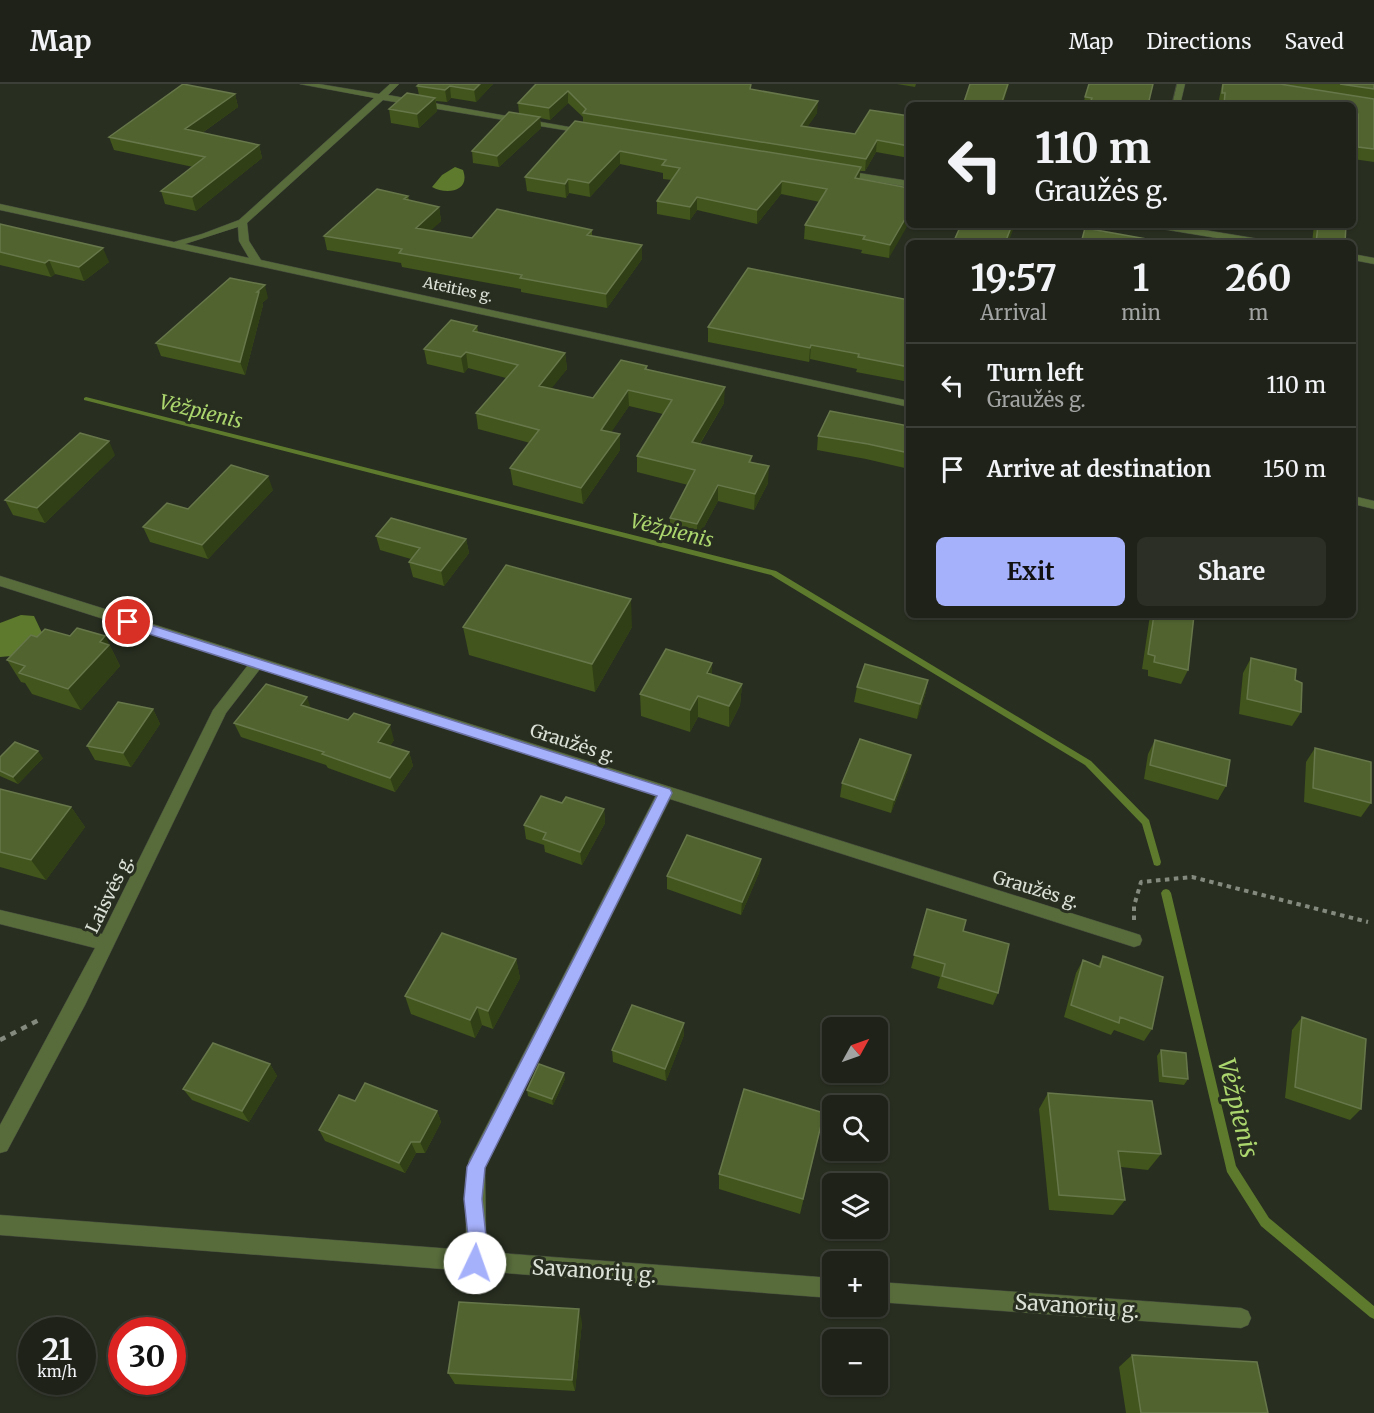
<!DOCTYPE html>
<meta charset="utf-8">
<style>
:root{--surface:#1e2218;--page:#2b2f25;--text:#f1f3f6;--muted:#a1a4a2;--line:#3c3f37;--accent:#a6b1fc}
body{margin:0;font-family:Merriweather,serif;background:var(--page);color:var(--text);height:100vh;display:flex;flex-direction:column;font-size:22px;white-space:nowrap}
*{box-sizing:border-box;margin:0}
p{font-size:20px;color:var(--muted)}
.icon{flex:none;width:33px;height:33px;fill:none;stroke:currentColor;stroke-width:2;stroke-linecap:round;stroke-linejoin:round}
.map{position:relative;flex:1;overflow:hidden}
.side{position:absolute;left:906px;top:156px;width:450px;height:378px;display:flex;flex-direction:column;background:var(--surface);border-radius:9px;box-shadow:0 2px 4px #0004,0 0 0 2px var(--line)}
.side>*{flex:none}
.banner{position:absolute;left:906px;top:18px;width:450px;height:126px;border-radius:9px;box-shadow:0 2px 4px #0004,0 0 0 2px var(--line);background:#1e2218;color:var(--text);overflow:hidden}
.needle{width:39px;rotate:50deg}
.buttons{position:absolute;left:822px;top:933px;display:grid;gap:12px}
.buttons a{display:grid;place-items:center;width:66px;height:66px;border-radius:9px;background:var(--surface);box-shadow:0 2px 4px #0004,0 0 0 2px var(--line);font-size:30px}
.speed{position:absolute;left:18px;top:1233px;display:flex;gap:12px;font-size:30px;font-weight:700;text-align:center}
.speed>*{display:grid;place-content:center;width:78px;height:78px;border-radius:50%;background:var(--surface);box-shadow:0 2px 4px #0004,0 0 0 2px var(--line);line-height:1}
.speed small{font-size:15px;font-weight:400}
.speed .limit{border:9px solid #d22;background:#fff;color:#111}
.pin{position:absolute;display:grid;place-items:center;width:51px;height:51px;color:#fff;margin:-26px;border:3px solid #fff;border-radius:50%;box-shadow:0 2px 6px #0007}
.me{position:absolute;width:66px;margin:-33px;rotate:3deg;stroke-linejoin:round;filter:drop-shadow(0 0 4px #0008)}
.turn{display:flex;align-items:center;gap:21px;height:126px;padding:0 30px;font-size:27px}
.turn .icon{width:78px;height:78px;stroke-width:2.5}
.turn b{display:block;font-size:42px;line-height:51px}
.eta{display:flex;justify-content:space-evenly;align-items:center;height:102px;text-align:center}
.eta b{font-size:36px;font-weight:700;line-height:42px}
.cta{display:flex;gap:12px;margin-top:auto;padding:12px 30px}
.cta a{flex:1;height:69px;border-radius:9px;background:var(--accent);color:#111;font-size:24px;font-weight:700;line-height:69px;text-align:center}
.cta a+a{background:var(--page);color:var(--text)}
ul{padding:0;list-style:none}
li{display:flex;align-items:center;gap:18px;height:84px;padding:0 30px;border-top:2px solid var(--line)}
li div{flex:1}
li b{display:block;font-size:22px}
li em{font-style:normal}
header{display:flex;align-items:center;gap:36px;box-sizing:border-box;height:84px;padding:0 30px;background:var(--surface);border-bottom:2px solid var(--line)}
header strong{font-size:28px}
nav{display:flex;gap:33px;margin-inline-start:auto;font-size:21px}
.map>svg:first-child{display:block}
</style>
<header>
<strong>Map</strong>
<nav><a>Map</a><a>Directions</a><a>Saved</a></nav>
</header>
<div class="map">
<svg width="1374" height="1329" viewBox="0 0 1374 1329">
<rect width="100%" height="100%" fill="#282e20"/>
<path fill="#5d7a2d" d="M455 83 463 86C471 108 446 111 432 103L442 91Z
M21 531 34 532 43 551 23 571 0 573V539Z"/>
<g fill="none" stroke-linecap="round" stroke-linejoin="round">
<path fill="#5d7a2d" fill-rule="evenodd" d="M86 313 776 487 1091 677 1149 736 1161 778 1160 781 1157 782 1154 781 1142 740 1085 681 771 491 84 316V314Z
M1166 805 1169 806 1171 809 1236 1082 1269 1134 1374 1222V1235L1370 1233 1261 1142 1227 1088 1161 809 1163 806Z"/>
<g stroke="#454b3d" stroke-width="1">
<path id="minor" d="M300 0H319L379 10 390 0H399L388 11 592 47 588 50 383 16 247 139 249 157 261 176 909 317V323L0 126V120L174 158 202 150 239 136 374 14ZM238 143 239 157 249 174 185 160Z
M1177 0H1185L1180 21H1172Z
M840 86 909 97V103L837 91 835 89Z
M1151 141H1174L1265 156 1270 159H1247L1156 144Z
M1353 170 1374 174V180L1353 176Z
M1353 412 1374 417V425L1353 420Z
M0 492 1134 849 1140 851 1142 856 1140 861 1134 863 670 715 485 1084 486 1168 832 1194V1214L479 1187 475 1189 469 1187 0 1151V1131L466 1166V1095L469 1076 656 711 260 585 226 629 85 921 7 1067 0 1069V1041L95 864 0 840V826L102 850 213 626 248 581 0 502Z
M878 1198 1241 1224 1248 1227 1251 1234 1248 1241 1241 1244 878 1218Z"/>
</g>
<path stroke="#848a7e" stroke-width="4" stroke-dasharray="4.5 4.5" stroke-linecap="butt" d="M1134 836V822L1141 798 1192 793 1368 838"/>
<path stroke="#848a7e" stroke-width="4.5" stroke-dasharray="6 6" stroke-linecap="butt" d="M0 956 39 936"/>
<use href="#minor" fill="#586c3b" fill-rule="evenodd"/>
</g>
<path fill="#41551c" d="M493 0 476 18 451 14 447 18 436 17 437 27 419 44 391 39 389 25 419 11 417 2Z
M536 0 751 6 817 29 807 43 855 50 909 32V74L876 68 865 87H860L859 95 909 104 889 174 861 169 862 166 804 155 805 141 820 118 781 110 757 140 697 126 690 136 657 130V117L672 96 663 95V89L620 80 590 113 569 109 566 114 527 107 525 93 583 38V33L568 19 550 36 540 34 541 44 499 83 473 79 472 67 519 29 518 19Z
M897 0H916L915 3Z
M1222 0H1374V78L1353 75V21H1218Z
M235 10 238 23 202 49 259 61 262 74 196 127 165 120 161 107 193 83 114 66 109 53Z
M1085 13 1148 21H1083Z
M408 112 409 116 439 123 441 137 431 146 472 154 592 146V152L642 161V175L607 224 521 208V205L402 183 401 179 327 166 324 152Z
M0 140 109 178 84 197 55 190 51 193 0 181Z
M1282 141H1297L1296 143Z
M1314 141H1346L1345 159H1312Z
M268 214 262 219 263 221 245 291 161 272 156 259Z
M909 216V298L856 288 857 285 810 275 809 278 708 258V243Z
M477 242 478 248 565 269 567 285 551 304 593 314 647 282V286L724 319 700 360 752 372 751 378 768 399 754 426 718 417 697 456 670 450V434L688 401 637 388V372L663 330 629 322 611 348 620 366 583 420 513 401 510 384 530 359 478 345 476 329 506 294 468 284 464 289 427 280 424 265Z
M909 342V385L866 375 817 366 818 352Z
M115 371 45 439 13 431 5 416Z
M273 406 208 475 150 458 143 443 188 425Z
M376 452 466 455 469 469 444 502 413 493 409 478 411 475 380 466Z
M1150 531H1194L1188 586 1181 600 1148 592V586L1142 585Z
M1269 531H1284L1282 534Z
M463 543H632L595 608 469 571Z
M105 552 120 582 81 626 32 610 25 599 21 598 7 576 37 553Z
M1251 574 1295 596 1301 628 1292 642 1239 630 1243 589Z
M712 579V591L742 600 740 621 729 643 698 633 690 648 641 632 640 610Z
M928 596 925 611 917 635 854 618 857 603Z
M311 624 394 656 390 662 409 668 413 682 395 708 328 684 326 681 241 653 234 639Z
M153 625 160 640 131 683 95 676 87 662Z
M1155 656 1226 702 1218 716 1144 695 1148 670Z
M1315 664 1371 719 1361 733 1304 718 1306 678Z
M0 673 43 674 18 700 0 692Z
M908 685 891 729 840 713 842 699Z
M0 705 71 723 85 743 46 796 0 783Z
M562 719 604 725 605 739 582 781 545 768 544 761 526 755 524 741Z
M761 775 759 789 741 831 667 805V792Z
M927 825 963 847 998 909 993 921 937 904 940 893 911 884Z
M1103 872 1152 945 1144 957 1114 946 1111 951 1064 933 1076 889 1083 876 1098 882Z
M516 875 520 894 493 945 482 941 475 954 411 930 405 912Z
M1302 933 1361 1025 1350 1036 1285 1014 1292 946Z
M684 939V951L666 997 613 978 612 966Z
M1161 966 1188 995 1184 1001 1159 998 1157 972Z
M270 980 277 992 249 1038 192 1016 183 1005Z
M565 995 553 1021 528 1012 527 1006Z
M1048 1009 1161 1070 1148 1086 1121 1083 1125 1116 1113 1131 1049 1126 1039 1025Z
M355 1017 437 1027 441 1038 425 1069H416L405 1089 325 1057 319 1046Z
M824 1029 800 1130 719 1105V1090Z
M582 1238 575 1307 455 1300 448 1289Z
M1132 1271 1268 1329H1126L1119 1283Z"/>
<path fill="#303f15" d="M480 0H493L476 18 474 6Z
M1008 0H1009L1003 21H1001Z
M450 2 451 14 447 18 445 6Z
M568 7V19L550 36 549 24Z
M235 10 238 23 189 58 185 45Z
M435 14 437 27 419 44 417 30Z
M818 17 817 29 800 54 801 42Z
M540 33 541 44 499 83 497 72Z
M877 56 876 68 865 87 866 75Z
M259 61 262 74 196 127 192 113Z
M620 67V80L590 113 589 99Z
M861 83 859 97 855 94Z
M568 95 569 109 566 114 565 100Z
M782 97 781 110 757 140V126Z
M697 113V126L690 136V123Z
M439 123 441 137 419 158 416 144Z
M909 128V139L889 174 890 161Z
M1012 141H1015L1008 159H1005Z
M642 161V175L607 224 606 210Z
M103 164 109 178 84 197 79 183Z
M49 176 55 190 51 193 45 179Z
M265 201 268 214 262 219 263 221 245 291 240 278 257 208Z
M811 261 810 275 809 278 810 264Z
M466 268 468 284 464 289 461 273Z
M565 269 567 285 541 318 539 302Z
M725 303 724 319 691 374 692 358Z
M628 306 629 322 602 362 601 346Z
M620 350V366L583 420 581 404Z
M109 357 115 371 45 439 37 424Z
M769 382 768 399 754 426 755 410Z
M268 392 273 406 208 475 202 461Z
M718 401V417L697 456V440Z
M466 455 469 469 444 502 441 487Z
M631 515 632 543 595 608 592 580Z
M105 552 120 582 81 626 68 605 100 558Z
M712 579V601L707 589Z
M928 596 925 611 917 635 920 620Z
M742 600 740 621 729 643V622Z
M698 612V633L690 648V626Z
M307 613 312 628 301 621Z
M153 625 160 640 131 683 123 669Z
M390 641 394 656 383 672 378 658Z
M38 667 43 674 18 700 13 693Z
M409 668 413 682 395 708 390 694Z
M911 671 908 685 891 729 894 716Z
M71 723 85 743 46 796 31 776Z
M604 725 605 739 582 781 580 768Z
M761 775 759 789 741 831 742 818Z
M516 875 520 894 493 945 488 927Z
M477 923 482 941 475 954 470 936Z
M684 939V951L666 997 665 985Z
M270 980 277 992 249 1038 242 1027Z
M564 989 565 995 553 1021 552 1015Z
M437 1027 441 1038 425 1069 420 1058Z
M411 1058 416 1069 405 1089 399 1079Z
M579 1225 582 1238 575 1307 572 1296Z"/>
<path fill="#516430" stroke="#67774a" stroke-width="1.5" d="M183 0 235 10 185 45 259 61 192 113 161 107 205 73 109 53Z
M419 0H480L474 6 450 2 445 6 417 2Z
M536 0H751L750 5 818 17 801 42 855 50 870 26 909 32V62L877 56 866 75 583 29 586 25 568 7 549 24 518 19Z
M970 0H1008L1001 21H963Z
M1089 0H1153L1148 21H1089L1092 14 1085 13Z
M1223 0H1280L1374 15V65L1358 63V30L1353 29V21H1305L1281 17V20L1275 19V21H1224L1225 9H1222Z
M1340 0H1374V5Z
M407 9 435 14 417 30 389 25Z
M509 28 540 33 497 72 472 67Z
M575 37 861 83 855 94 909 104V128L890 161 863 155 865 152 805 141 827 105 782 97 757 126 697 113 690 123 657 117 680 84 662 81 666 76 620 67 589 99 568 95 565 100 525 93Z
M377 105 408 112 404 115 439 123 416 144 472 154 497 125 592 146 587 151 642 161 606 210 520 194 522 191 399 169 402 165 324 152Z
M0 140 103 164 79 183 49 176 45 179 0 168Z
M961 141H1012L1005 159H953Z
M1318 141H1346L1345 159H1316Z
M1085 144 1169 159H1081Z
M748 184 909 216V283L858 273 859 270 811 261 810 264 708 243Z
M230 194 265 201 257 208H259L240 278 156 259Z
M451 236 477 242 473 247 565 269 539 302 593 314 621 276 647 282 645 285 725 303 692 358 752 372 749 378 769 382 755 410 718 401 697 440 670 434 695 386 637 372 672 316 628 306 601 346 620 350 581 404 510 384 539 346 476 329 518 281 466 268 461 273 424 265Z
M830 327 909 342V369L868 360 818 352Z
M80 349 109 357 37 424 5 416Z
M231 381 268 392 202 461 143 443 167 419 188 425Z
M391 434 466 455 441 487 409 478 420 464 376 452Z
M506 481 631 515 592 580 463 543Z
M1154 531H1194L1188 586 1154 578 1155 572 1148 570Z
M77 544 105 552 100 558 109 561 68 605 19 589 25 582 7 576 31 551 37 553 45 545 70 552Z
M666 565 712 579 707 589 742 600 729 622 698 612 690 626 640 610Z
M1251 574 1296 585 1295 596 1302 599 1301 628 1247 615Z
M865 580 928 596 920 620 857 603Z
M266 600 307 613 301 621 348 636 354 629 390 641 378 658 409 668 390 694 322 670 324 668 234 639Z
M118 618 153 625 123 669 87 662Z
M860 655 911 671 894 716 842 699Z
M1155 656 1230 676 1226 702 1150 681Z
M15 658 38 667 13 693 0 687V673Z
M1315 664 1371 678V719L1313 704Z
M0 705 71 723 31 776 0 768Z
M541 712 562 719 566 713 604 725 580 768 543 755 546 749 524 741Z
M687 751 761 775 742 818 667 792Z
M927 825 966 836 963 847 1009 860 998 909 942 892 945 880 914 871Z
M442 849 516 875 488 927 477 923 470 936 405 912Z
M1103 872 1163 893 1152 945 1120 933 1119 939 1071 921 1083 876 1100 883Z
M632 921 684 939 665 985 612 966Z
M1302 933 1366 955 1361 1025 1295 1003Z
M213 959 270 980 242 1027 183 1005Z
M1161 966 1186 969 1188 995 1163 992Z
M539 980 564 989 552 1015 527 1006Z
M365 999 437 1027 420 1058H411L399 1079 319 1046 339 1011 355 1017Z
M744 1005 824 1029 803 1115 719 1090Z
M1048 1009 1152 1017 1161 1070 1118 1067 1125 1116 1059 1111Z
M459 1218 579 1225 572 1296 448 1289Z
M1132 1271 1257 1278 1268 1329H1141Z"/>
<path fill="#a6b1fc" stroke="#6c73a4" stroke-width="1.5" d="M128 534 670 705 672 709 485 1084 482 1115 486 1152 482 1185 475 1188 469 1185 466 1179 468 1152 464 1115 467 1083 657 712 124 542 122 538Z"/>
<g text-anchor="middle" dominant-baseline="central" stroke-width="6" stroke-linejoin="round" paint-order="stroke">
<g font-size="15" fill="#dce1d7" stroke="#282e20">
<text transform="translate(458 205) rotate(12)">Ateities g.</text>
</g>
<g font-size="18" fill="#dce1d7" stroke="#282e20">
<text transform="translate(573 659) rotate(18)">Graužės g.</text>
<text transform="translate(1036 805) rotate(17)">Graužės g.</text>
<text transform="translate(109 810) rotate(-64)">Laisvės g.</text>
</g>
<g font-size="20" font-style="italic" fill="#abd56d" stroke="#282e20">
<text transform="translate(201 327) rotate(14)">Vėžpienis</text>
<text transform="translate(672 446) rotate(14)">Vėžpienis</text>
</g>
<g font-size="21" fill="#dce1d7" stroke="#282e20">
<text transform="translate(594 1187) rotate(4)">Savanorių g.</text>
<text transform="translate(1077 1222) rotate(4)">Savanorių g.</text>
</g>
<g font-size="24" font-style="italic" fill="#abd56d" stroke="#282e20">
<text transform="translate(1238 1024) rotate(76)">Vėžpienis</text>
</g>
</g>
</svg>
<div class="buttons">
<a><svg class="needle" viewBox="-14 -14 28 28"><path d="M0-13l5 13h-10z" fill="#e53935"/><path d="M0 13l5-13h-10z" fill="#a1a4a2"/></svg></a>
<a><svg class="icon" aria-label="search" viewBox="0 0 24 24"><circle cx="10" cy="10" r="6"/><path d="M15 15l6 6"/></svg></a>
<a><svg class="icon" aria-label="layers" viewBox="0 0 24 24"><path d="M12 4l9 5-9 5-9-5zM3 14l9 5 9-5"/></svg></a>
<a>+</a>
<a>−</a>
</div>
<div class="speed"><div>21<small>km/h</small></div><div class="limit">30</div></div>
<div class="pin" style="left:128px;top:538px;background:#d93025"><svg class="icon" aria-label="arrive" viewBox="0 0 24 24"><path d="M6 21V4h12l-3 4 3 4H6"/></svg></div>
<svg class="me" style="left:475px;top:1179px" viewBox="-20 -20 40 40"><circle r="19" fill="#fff"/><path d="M0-13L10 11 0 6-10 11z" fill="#a6b1fc"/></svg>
<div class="banner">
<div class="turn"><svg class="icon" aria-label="left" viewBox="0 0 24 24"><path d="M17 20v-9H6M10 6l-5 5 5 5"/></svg><div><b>110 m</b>Graužės g.</div></div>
</div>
<section class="side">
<div class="eta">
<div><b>19:57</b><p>Arrival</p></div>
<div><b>1</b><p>min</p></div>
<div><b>260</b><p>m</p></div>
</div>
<ul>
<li><svg class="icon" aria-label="left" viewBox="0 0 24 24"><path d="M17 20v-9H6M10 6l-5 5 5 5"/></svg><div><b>Turn left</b><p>Graužės g.</p></div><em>110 m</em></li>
<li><svg class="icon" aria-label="arrive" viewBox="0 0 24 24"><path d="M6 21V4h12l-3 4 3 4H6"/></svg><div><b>Arrive at destination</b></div><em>150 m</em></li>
</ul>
<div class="cta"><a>Exit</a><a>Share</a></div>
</section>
</div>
